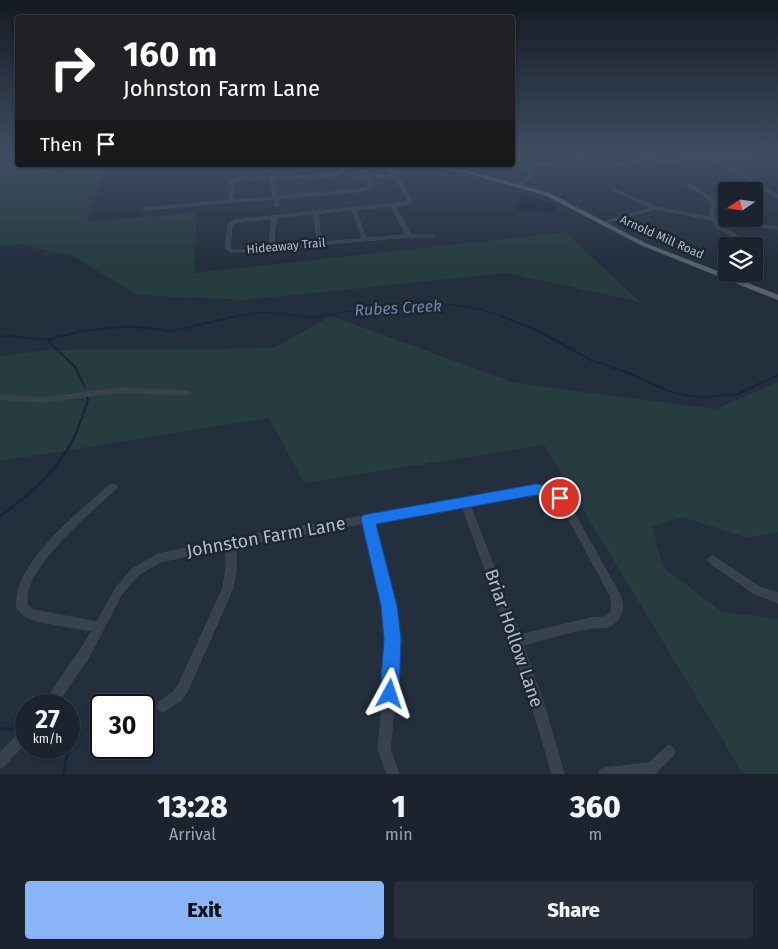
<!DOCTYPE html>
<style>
:root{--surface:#1b232e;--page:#282f3a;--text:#f1f3f6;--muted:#a0a4aa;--line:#39404a;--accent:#8ab4f8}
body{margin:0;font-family:"Fira Sans",sans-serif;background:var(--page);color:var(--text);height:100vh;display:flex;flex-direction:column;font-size:19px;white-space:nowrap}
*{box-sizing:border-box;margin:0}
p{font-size:16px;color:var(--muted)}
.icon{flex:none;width:28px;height:28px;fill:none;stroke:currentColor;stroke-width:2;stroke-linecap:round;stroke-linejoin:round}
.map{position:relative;height:774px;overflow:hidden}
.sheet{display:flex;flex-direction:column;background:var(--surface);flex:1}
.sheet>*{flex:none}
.guide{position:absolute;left:15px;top:15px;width:500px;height:152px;border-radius:5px;box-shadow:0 1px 4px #0004,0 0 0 1px var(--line);background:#202124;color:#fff;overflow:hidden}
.needle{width:32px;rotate:257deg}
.controls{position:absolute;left:718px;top:182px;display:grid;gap:10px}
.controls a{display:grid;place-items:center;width:45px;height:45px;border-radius:5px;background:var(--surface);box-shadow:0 1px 4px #0004,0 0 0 1px var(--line);font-size:25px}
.speed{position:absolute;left:15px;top:694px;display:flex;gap:10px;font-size:25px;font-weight:700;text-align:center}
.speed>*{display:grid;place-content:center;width:65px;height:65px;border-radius:50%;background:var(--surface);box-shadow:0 1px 4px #0004,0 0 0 1px var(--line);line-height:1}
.speed small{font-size:12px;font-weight:400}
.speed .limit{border:2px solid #111;border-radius:8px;background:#fff;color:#111}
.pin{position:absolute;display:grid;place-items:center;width:42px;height:42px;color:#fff;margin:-21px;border:2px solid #fff;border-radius:50%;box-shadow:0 1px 5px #0007}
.me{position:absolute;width:55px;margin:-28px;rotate:5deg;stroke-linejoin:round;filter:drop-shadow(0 0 4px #0008)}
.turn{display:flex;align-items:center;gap:18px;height:105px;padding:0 25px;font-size:22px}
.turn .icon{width:65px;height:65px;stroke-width:2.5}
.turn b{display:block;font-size:35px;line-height:42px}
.then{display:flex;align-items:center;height:48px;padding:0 25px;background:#0003;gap:10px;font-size:19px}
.eta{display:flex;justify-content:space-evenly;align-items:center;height:85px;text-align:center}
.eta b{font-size:30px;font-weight:800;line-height:35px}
.button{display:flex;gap:10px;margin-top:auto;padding:10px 25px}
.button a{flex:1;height:58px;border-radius:5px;background:var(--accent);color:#111;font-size:20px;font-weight:800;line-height:58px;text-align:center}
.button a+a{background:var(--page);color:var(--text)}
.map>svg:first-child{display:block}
</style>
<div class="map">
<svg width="778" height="774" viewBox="0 0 778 774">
<rect width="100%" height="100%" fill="#242f3e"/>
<path fill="#263c3f" d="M17 158 18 165H107L86 222 197 212 194 273 566 232 640 302 507 273 245 300 137 295 75 257 20 244 0 246V160Z
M331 316 515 383 716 409 778 382V532L748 538 682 517 652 527 663 567 722 612 778 619V774H743L544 445 304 483 269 418 0 461V356L47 350 273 348Z"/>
<path fill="#17263c" d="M527 196 551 203 558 210 551 213 519 211 516 206 522 197Z"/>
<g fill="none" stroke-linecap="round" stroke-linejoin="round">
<path stroke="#17263c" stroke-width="1" d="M229 317 265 312 307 317
M318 317C376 305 447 294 504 317"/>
<path stroke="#17263c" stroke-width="2" d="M297 316 314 318 324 316
M501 316 536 330 591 360 626 372 668 391 684 395 704 397 738 394 778 375
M0 337 10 336 47 340 82 331 129 326 171 331 238 316
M47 340 75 367 85 387
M76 434 88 400 87 397"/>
<path stroke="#17263c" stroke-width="2.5" d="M0 516C31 494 61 468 76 433"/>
<path stroke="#17263c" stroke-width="3" d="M0 729H14
M64 774 68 748"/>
<g stroke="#414a57" stroke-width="1">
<path id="minor" d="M515 154H519L525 162 582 165 572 154H576L586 165 650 161 640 154H645L655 161 709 157 704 154H709L714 157 778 154V155L718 159 778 195V198L758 187 713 159 585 167 526 164 533 173 532 177 519 186H518V184L528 176 529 173Z
M61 165H67L44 172 42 171Z
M351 165H356L355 166 366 169 370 176 392 174 387 165H391L412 200 410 204 395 206 411 235H433L435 236V237H409L237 252H230L225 248 228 225 234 220 407 202 408 200 394 176 371 178 374 186 362 191 278 199 279 206 277 207 275 206 273 199 145 210 143 209 145 208 230 200 229 182 235 179 269 177 270 175H271L273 177 332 174ZM352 167 363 171 366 176 350 178 348 179 349 180 367 179 370 185 361 189 277 196 274 179 333 176ZM270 179 273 197 234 200 233 183 236 181ZM391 206 406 235 366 238 356 210ZM352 210 362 239 321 242 318 214ZM314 214 317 243 275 246 274 232 277 218ZM272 219 270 232V247L237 250H233L230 247 232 226 237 222Z
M686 183H688L703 192 715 201V218L740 223 778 227V229L740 225 717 221 721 226 753 245 750 246 717 228 712 220 656 209 602 224 600 223 651 208 612 190 611 189 613 188 656 207 710 217 711 202 701 194 686 185Z
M121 388 187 391 190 393 187 395 121 392 42 402 0 399V395L42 398Z
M113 484 116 485 117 487 116 489C91 511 33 561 27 593 27 597 27 601 27 605L33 610 97 622 115 589 132 569 158 554 268 532 536 487C553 489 560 491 570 506L619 593C625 606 623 619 610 626 604 629 597 627 591 628 568 632 545 639 523 645L544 705 564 774H552C527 683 495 595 462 506L373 522 394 606 398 639 397 680 390 749 399 774H387L378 749 385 680 388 639 384 606 365 523 236 546V569L233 588 187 692 181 700 163 712 159 710 157 706 159 702 173 692 179 684 223 588 226 569V548L160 562 138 575 121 595 89 657 56 705H43L45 701 81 649 92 631C72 627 50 625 31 619 27 618 21 614 18 610 16 607 17 603 17 599 19 560 82 509 110 485ZM536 493C551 496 555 498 564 510L611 597 612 611 605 617 591 618 520 635 470 505Z
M713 556 759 587 778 593V603L753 593 710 563 708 560 710 557Z
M26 728V742L4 766 0 768V753L22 730Z
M669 746 673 748 675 752 673 756 655 774H598L600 770 604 768 649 763 665 748Z"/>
</g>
<g stroke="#414a57" stroke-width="1">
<path id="major" d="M420 165H431L467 171 549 193 645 243 778 295V300L641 245 545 195 467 173Z"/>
</g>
<use href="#minor" fill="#38414e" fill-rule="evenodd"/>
<use href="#major" fill="#56606e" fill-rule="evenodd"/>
</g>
<linearGradient id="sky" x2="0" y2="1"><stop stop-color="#141a22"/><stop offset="0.59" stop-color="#3f4d63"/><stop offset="1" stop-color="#3f4d63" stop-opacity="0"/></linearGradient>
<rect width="778" height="262" fill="url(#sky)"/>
<path fill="#1a73e8" stroke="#114b97" d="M536 484C546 486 561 487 567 498L565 502 560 503 546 497 536 495 376 524 397 606 401 639 399 694 396 701 390 704 383 701 380 694 384 639 381 606 361 519 363 515Z"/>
<g text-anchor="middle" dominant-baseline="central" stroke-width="5" stroke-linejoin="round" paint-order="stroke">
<g font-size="12" fill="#b4bcc9" stroke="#1d2633">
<text transform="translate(662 237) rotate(24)">Arnold Mill Road</text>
<text transform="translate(286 246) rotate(-5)">Hideaway Trail</text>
</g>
<g font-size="16" font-style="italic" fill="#6d86a8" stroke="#1d2633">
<text transform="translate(398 308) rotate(-3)">Rubes Creek</text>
</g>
<g font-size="18" fill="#b4bcc9" stroke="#1d2633">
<text transform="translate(266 537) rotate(-10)">Johnston Farm Lane</text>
<text transform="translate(514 638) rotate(71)">Briar Hollow Lane</text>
</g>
</g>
</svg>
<div class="controls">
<a><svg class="needle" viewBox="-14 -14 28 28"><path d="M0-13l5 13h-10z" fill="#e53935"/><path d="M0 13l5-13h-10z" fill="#a0a4aa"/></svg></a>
<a><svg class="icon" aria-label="layers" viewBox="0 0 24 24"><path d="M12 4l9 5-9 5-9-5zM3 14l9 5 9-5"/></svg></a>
</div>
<div class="speed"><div>27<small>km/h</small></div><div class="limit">30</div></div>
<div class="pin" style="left:560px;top:498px;background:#d93025"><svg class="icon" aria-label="arrive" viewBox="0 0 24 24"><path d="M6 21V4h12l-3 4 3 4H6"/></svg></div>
<svg class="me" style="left:390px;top:694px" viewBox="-20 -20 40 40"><path d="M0-17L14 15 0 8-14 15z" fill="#1a73e8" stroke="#fff" stroke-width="4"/></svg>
<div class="guide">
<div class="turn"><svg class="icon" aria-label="right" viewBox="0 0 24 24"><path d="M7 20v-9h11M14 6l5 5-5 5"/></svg><div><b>160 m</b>Johnston Farm Lane</div></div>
<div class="then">Then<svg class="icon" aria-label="arrive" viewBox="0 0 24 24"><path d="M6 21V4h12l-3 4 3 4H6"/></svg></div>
</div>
</div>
<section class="sheet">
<div class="eta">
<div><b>13:28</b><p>Arrival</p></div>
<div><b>1</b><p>min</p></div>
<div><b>360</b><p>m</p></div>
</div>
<div class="button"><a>Exit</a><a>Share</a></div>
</section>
